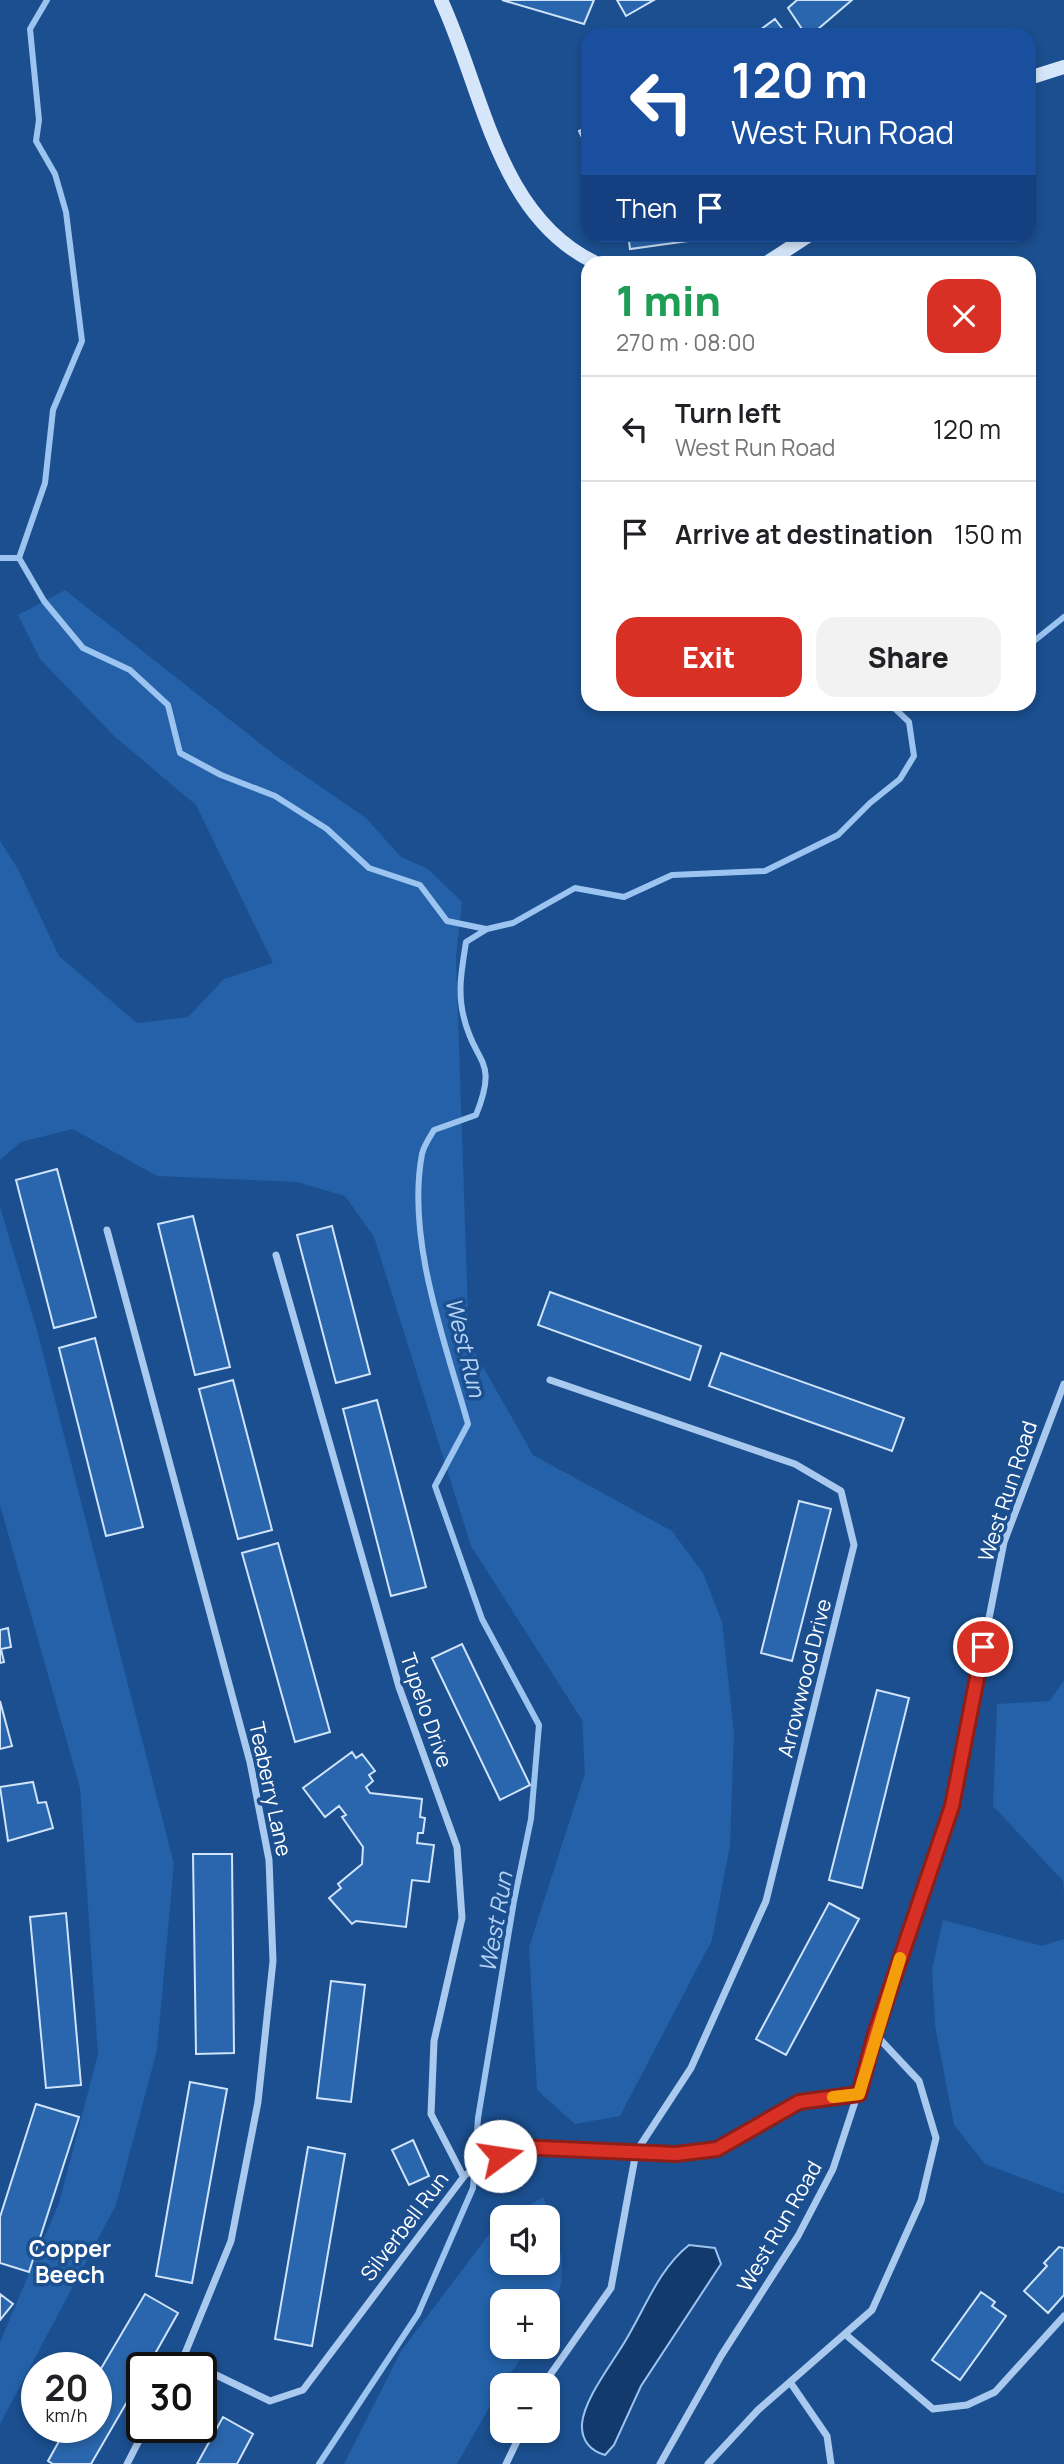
<!DOCTYPE html>
<meta charset="utf-8">
<style>
:root{--surface:#fff;--page:#f2f2f2;--text:#202124;--muted:#757577;--line:#e0e0e0;--accent:#d93025}
body{margin:0;font-family:Manrope,sans-serif;background:var(--page);color:var(--text);height:100vh;display:flex;flex-direction:column;font-size:26px;white-space:nowrap}
*{box-sizing:border-box;margin:0}
p{font-size:23px;color:var(--muted)}
.icon{flex:none;width:38px;height:38px;fill:none;stroke:currentColor;stroke-width:2;stroke-linecap:round;stroke-linejoin:round}
.map{position:relative;flex:1;overflow:hidden}
.side{position:absolute;left:581px;top:256px;width:455px;height:455px;display:flex;flex-direction:column;background:var(--surface);border-radius:21px;box-shadow:0 4px 10px #0003}
.side>*{flex:none}
.banner{position:absolute;left:581px;top:28px;width:455px;height:214px;border-radius:21px;box-shadow:0 4px 10px #0003;background:#1a4fa0;color:#fff;overflow:hidden}
.buttons{position:absolute;left:490px;top:2205px;display:grid;gap:14px}
.buttons a{display:grid;place-items:center;width:70px;height:70px;border-radius:14px;background:var(--surface);box-shadow:0 4px 10px #0003;font-size:35px}
.speed{position:absolute;left:21px;top:2352px;display:flex;gap:14px;font-size:35px;font-weight:700;text-align:center}
.speed>*{display:grid;place-content:center;width:91px;height:91px;border-radius:50%;background:var(--surface);box-shadow:0 4px 10px #0003;line-height:1}
.speed small{font-size:18px;font-weight:400}
.speed .limit{border:4px solid #111;border-radius:10px;background:#fff;color:#111}
.pin{position:absolute;display:grid;place-items:center;width:60px;height:60px;color:#fff;margin:-30px;border:4px solid #fff;border-radius:50%;box-shadow:0 2px 7px #0007}
.me{position:absolute;width:77px;margin:-38px;rotate:76deg;stroke-linejoin:round;filter:drop-shadow(0 0 5px #0008)}
.turn{display:flex;align-items:center;gap:24px;height:147px;padding:0 35px;font-size:32px}
.turn .icon{width:91px;height:91px;stroke-width:2.5}
.turn b{display:block;font-size:49px;line-height:60px}
.then{display:flex;align-items:center;height:66px;padding:0 35px;background:#0003;gap:14px;font-size:26px}
.round{display:grid;place-items:center;flex:none;width:74px;height:74px;border-radius:21px;background:var(--page)}
.head{display:flex;align-items:center;justify-content:space-between;height:119px;padding:0 35px}
h1{font-size:42px;font-weight:800;line-height:52px;color:#1e9e55}
.action{display:flex;gap:14px;margin-top:auto;padding:14px 35px}
.action a{flex:1;height:80px;border-radius:21px;background:var(--accent);color:#fff;font-size:28px;font-weight:800;line-height:80px;text-align:center}
.action a+a{background:var(--page);color:var(--text)}
ul{padding:0;list-style:none}
li{display:flex;align-items:center;gap:21px;height:105px;padding:0 35px;border-top:2px solid var(--line)}
li div{flex:1}
li b{display:block;font-size:26px}
li em{font-style:normal}
.map>svg:first-child{display:block}
</style>
<div class="map">
<svg width="1064" height="2464" viewBox="0 0 1064 2464">
<rect width="100%" height="100%" fill="#1b4f8f"/>
<path fill="#2461a8" d="M65 590 276 756 366 818 401 857 428 869 462 902 456 956 469 1342 533 1455 672 1531 703 1573 722 1622 734 1733 730 1845 712 1940 620 2116 575 2124 537 2090 529 1947 585 1773 582 1720 471 1546 374 1237 345 1196 297 1182 157 1176 73 1129 21 1142 0 1160V841L18 869 59 956 137 1023 188 1017 224 979 273 963 196 805 115 737 40 659 18 615Z
M0 1207 37 1330 174 1864 157 2050 116 2205 0 2424V2342L59 2203 98 2054 80 1788 0 1505Z
M1064 1680V1895L1063 1881 993 1806 997 1704 1050 1701Z
M943 1920 1042 1946 1064 1939V2194L985 2164 954 2125 935 2026 932 1969Z
M543 2197C559 2240 574 2274 548 2316V2301H502V2347H529L502 2385 457 2464H344L401 2351 496 2225 502 2221V2263H548V2217H509Z"/>
<path fill="#123a6d" stroke="#9cc4f0" stroke-width="2" d="M689 2245 715 2248 721 2264 641 2386 614 2445 605 2455C591 2451 581 2441 582 2424 584 2398 614 2361 627 2338 646 2306 659 2269 689 2245Z"/>
<g fill="none" stroke-linecap="round" stroke-linejoin="round">
<path stroke="#9cc4f0" stroke-width="6" d="M0 558H19L44 601 83 648 130 670 168 705 180 753 221 775 275 796 327 829 369 868 420 885 447 921 486 929
M19 558 45 483 53 410 82 341 66 212 55 174 36 141 39 120 30 29 47 0
M1029 645 1064 617
M319 2464 418 2314 473 2188 478 2118 514 1901 531 1819 539 1725 482 1619 435 1486 468 1424C445 1342 406 1239 422 1154 424 1145 430 1137 434 1130L476 1115C499 1058 475 1065 464 1018 457 992 462 968 466 942L487 929 513 923 575 888 624 897 672 875 765 871 838 835 870 803 900 779 914 756 909 722 890 704"/>
</g>
<path fill="#2a66ad" stroke="#cfe3fa" stroke-width="2" d="M502 0H594L584 24Z
M617 0H654L626 16Z
M797 0H852L811 35H806L788 8Z
M775 19 787 35H753Z
M588 127V150L579 131Z
M628 234H732V235L630 249Z
M57 1169 96 1317 54 1328 16 1180Z
M193 1216 230 1367 195 1375 158 1224Z
M332 1226 370 1374 336 1383 297 1235Z
M550 1292 701 1346 690 1380 538 1325Z
M95 1338 143 1527 106 1536 59 1348Z
M721 1353 904 1418 892 1451 709 1386Z
M233 1380 272 1530 238 1539 199 1389Z
M377 1400 426 1587 391 1596 343 1409Z
M799 1501 831 1509 792 1661 761 1653Z
M278 1543 330 1732 295 1742 242 1553Z
M8 1628 11 1647 1 1649 4 1662 0 1663V1630Z
M462 1644 530 1785 500 1800 432 1658Z
M877 1690 909 1698 862 1888 829 1880Z
M0 1701 12 1746 0 1749Z
M352 1752 356 1758 362 1754 375 1771 369 1775 373 1781 366 1787 370 1793 422 1799 420 1817 425 1818 423 1833H418L417 1843 434 1845 429 1882 412 1880 406 1927 356 1921 352 1924 329 1898 341 1888 338 1884 362 1864 363 1847 342 1817 346 1815 339 1806 325 1817 303 1788Z
M33 1782 38 1803 46 1802 53 1828 8 1841 0 1787Z
M193 1854H232L234 2053 196 2054Z
M829 1903 859 1919 786 2055 756 2039Z
M66 1913 81 2085 46 2088 30 1917Z
M331 1981 365 1985 351 2102 317 2098Z
M190 2082 227 2089 192 2283 156 2276Z
M36 2104 79 2117 29 2272 0 2263V2217Z
M413 2140 429 2176 409 2185 392 2150Z
M308 2147 345 2154 312 2346 275 2339Z
M1059 2247 1064 2248V2295L1048 2313 1024 2291 1047 2266 1044 2263Z
M981 2292 995 2302 992 2306 1006 2316 960 2380 932 2360Z
M0 2294 13 2304 0 2320Z
M145 2294 178 2313 147 2368H142V2376L91 2464H53L48 2461 67 2427H96V2377Z
M223 2417 253 2434 237 2464H197Z"/>
<g fill="none" stroke-linecap="round" stroke-linejoin="round">
<path stroke="#a9c9ee" stroke-width="7" d="M107 1230 250 1762 269 1860 273 1961 258 2102 231 2241 179 2368
M276 1255 399 1687 457 1847 462 1918 434 2041 431 2114 463 2176
M845 2334 933 2409 967 2405 995 2392 1064 2316
M183 2359 270 2401 303 2390 465 2175 517 2147 676 2154 717 2149 798 2102 859 2094
M790 2382 827 2436 831 2464
M543 2385 611 2288 636 2152 691 2068 766 1901 854 1545 841 1491 795 1464 550 1380
M127 2464 146 2427
M506 2464 522 2431
M660 2464 721 2356 798 2236 833 2169 952 1806 1004 1542 1064 1384
M708 2464 758 2410 872 2310 921 2201 936 2138 919 2081 875 2034"/>
<path stroke="#d6e6fa" stroke-width="14" d="M441 0C483 90 497 215 594 262
M1029 78 1064 67
M768 262 811 234"/>
</g>
<g fill="none" stroke-linecap="round" stroke-linejoin="round">
<g stroke="#8d1f18" stroke-width="18">
<path id="route" d="M500 2156 517 2147 676 2154 717 2149 799 2102 859 2094 875 2034 952 1806 983 1647"/>
</g>
<use href="#route" stroke="#d93025" stroke-width="12"/>
<path stroke="#f59e0b" stroke-width="12" d="M833 2097 859 2094 900 1958"/>
</g>
<g text-anchor="middle" dominant-baseline="central" stroke-width="7" stroke-linejoin="round" paint-order="stroke">
<g font-size="21" fill="#fff" stroke="#1b4f8f">
<text transform="translate(1007 1491) rotate(-72)">West Run Road</text>
<text transform="translate(804 1678) rotate(-76)">Arrowwood Drive</text>
<text transform="translate(427 1710) rotate(71)">Tupelo Drive</text>
<text transform="translate(271 1789) rotate(78)">Teaberry Lane</text>
<text transform="translate(404 2226) rotate(-53)">Silverbell Run</text>
<text transform="translate(779 2226) rotate(-60)">West Run Road</text>
</g>
<g font-size="23" font-style="italic" fill="#b5d3f5" stroke="#1b4f8f">
<text transform="translate(466 1347) rotate(76)">West Run</text>
<text transform="translate(495 1922) rotate(-80)">West Run</text>
</g>
<g font-size="23" font-weight="bold" fill="#fff" stroke="#1b4f8f">
<text x="70" y="2248">Copper<tspan x="70" dy="26">Beech</tspan></text>
</g>
</g>
</svg>
<div class="buttons">
<a><svg class="icon" aria-label="sound" viewBox="0 0 24 24"><path d="M4 9h4l5-4v14l-5-4H4zM17 9q2 3 0 6"/></svg></a>
<a>+</a>
<a>−</a>
</div>
<div class="speed"><div>20<small>km/h</small></div><div class="limit">30</div></div>
<div class="pin" style="left:983px;top:1647px;background:#d93025"><svg class="icon" aria-label="arrive" viewBox="0 0 24 24"><path d="M6 21V4h12l-3 4 3 4H6"/></svg></div>
<svg class="me" style="left:500px;top:2156px" viewBox="-20 -20 40 40"><circle r="19" fill="#fff"/><path d="M0-13L10 11 0 6-10 11z" fill="#d93025"/></svg>
<div class="banner">
<div class="turn"><svg class="icon" aria-label="left" viewBox="0 0 24 24"><path d="M17 20v-9H6M10 6l-5 5 5 5"/></svg><div><b>120 m</b>West Run Road</div></div>
<div class="then">Then<svg class="icon" aria-label="arrive" viewBox="0 0 24 24"><path d="M6 21V4h12l-3 4 3 4H6"/></svg></div>
</div>
<section class="side">
<div class="head"><div><h1>1 min</h1><p>270 m · 08:00</p></div><a class="round" style="background:#d93025;color:#fff"><svg class="icon" aria-label="close" viewBox="0 0 24 24"><path d="M6 6l12 12M18 6L6 18"/></svg></a></div>
<ul>
<li><svg class="icon" aria-label="left" viewBox="0 0 24 24"><path d="M17 20v-9H6M10 6l-5 5 5 5"/></svg><div><b>Turn left</b><p>West Run Road</p></div><em>120 m</em></li>
<li><svg class="icon" aria-label="arrive" viewBox="0 0 24 24"><path d="M6 21V4h12l-3 4 3 4H6"/></svg><div><b>Arrive at destination</b></div><em>150 m</em></li>
</ul>
<div class="action"><a>Exit</a><a>Share</a></div>
</section>
</div>
